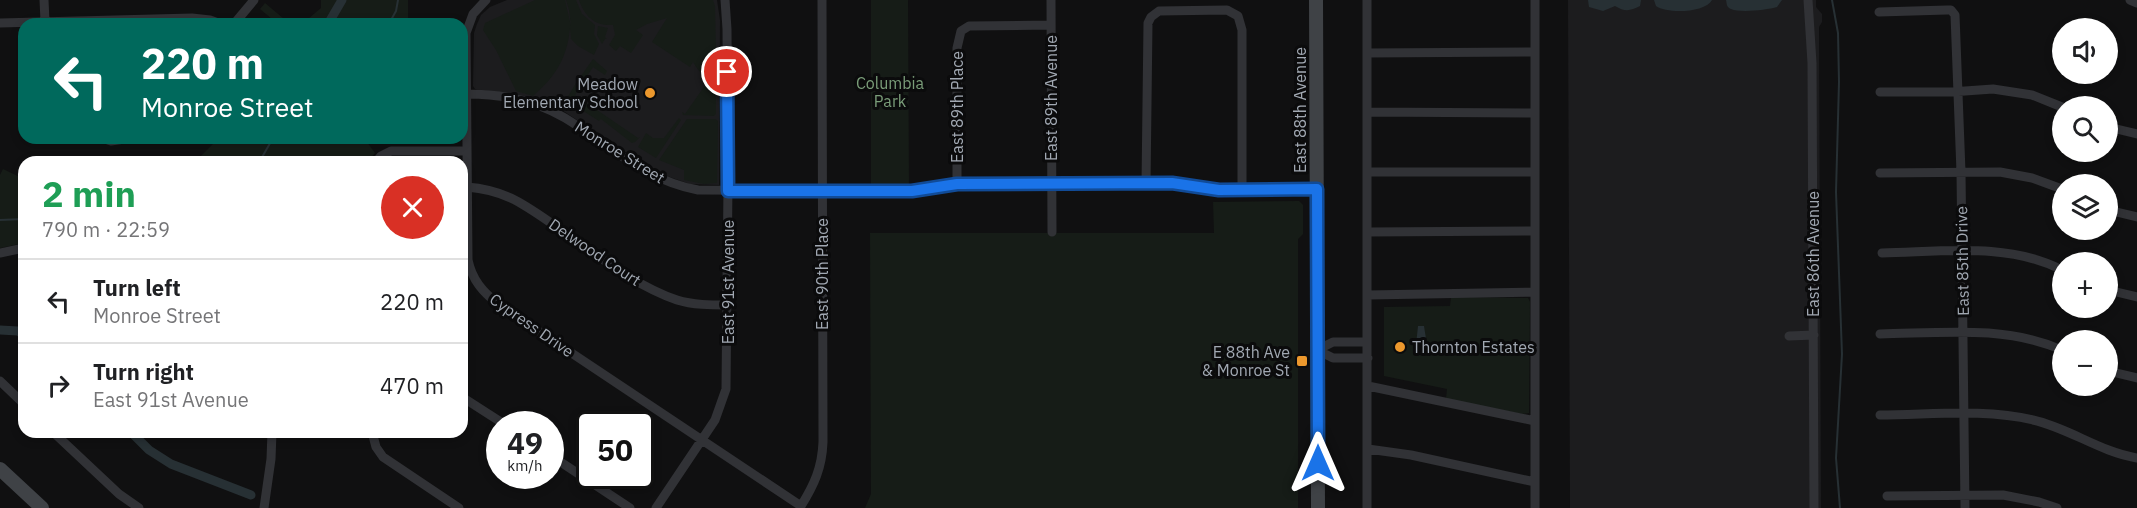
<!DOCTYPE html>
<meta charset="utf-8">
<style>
:root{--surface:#fff;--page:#f6f6f6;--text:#202124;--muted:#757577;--line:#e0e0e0}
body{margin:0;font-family:"IBM Plex Sans",sans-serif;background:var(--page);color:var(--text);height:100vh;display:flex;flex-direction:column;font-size:22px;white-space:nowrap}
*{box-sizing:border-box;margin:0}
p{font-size:20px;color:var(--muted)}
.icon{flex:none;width:33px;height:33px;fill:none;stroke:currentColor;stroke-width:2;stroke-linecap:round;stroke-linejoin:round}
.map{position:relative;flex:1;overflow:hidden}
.panel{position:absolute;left:18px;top:156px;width:450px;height:282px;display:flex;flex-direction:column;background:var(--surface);border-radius:18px;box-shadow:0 3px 9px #0003}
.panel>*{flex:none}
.top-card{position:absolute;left:18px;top:18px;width:450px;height:126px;border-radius:18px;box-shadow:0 3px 9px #0003;background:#00695c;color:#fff;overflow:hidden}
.controls{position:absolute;left:2052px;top:18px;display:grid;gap:12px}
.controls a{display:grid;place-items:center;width:66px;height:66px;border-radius:50%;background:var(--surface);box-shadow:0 3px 9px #0003;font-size:30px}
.speed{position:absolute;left:486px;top:411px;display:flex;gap:12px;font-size:30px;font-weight:700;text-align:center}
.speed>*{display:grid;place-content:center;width:78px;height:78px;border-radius:50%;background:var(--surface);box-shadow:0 3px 9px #0003;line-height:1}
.speed small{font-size:15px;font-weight:400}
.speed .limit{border:3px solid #111;border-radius:9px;background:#fff;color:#111}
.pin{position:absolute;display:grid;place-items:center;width:51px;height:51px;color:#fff;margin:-26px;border:3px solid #fff;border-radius:50%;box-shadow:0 2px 6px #0007}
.me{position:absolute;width:66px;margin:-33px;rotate:0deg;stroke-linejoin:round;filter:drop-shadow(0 0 4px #0008)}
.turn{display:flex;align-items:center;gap:21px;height:126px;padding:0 24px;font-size:27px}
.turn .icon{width:78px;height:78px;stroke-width:2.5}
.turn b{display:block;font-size:42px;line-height:51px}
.round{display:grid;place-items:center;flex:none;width:63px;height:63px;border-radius:32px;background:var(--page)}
.overview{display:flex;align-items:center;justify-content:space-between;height:102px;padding:0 24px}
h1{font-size:36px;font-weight:800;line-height:45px;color:#1e9e55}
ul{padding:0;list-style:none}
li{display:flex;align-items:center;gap:18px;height:84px;padding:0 24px;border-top:2px solid var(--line)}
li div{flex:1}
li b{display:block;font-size:22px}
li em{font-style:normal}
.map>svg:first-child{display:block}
</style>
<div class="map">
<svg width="2137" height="508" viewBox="0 0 2137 508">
<rect width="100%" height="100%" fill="#101011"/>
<path fill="#1c1c1e" d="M507 0H717L720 20 719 185 690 184 655 172 559 108 533 98 475 89 473 86 474 33 477 24 481 15 490 7Z
M1568 0H1816V7L1822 14V22L1819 27 1821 508H1570Z"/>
<path fill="#161c17" d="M321 0H408V24H302L321 8Z
M535 0H565L571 26 569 10 566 0H576L582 14 595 25 594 34 599 44 594 55 578 46 571 39 570 28C567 58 556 76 533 96L516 91 496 50 483 30 485 23Z
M579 0H713L715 6 716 51 718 52V78C706 79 699 73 693 62L690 67 652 42 667 18 647 24 636 30 643 35 631 53 620 46 616 51 609 45 615 35 613 25C595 26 585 17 579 0Z
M871 0H908L909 191H871Z
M265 3 290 24H278L260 9Z
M598 26 608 28 605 37 607 39H605L602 44 597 35Z
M593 59 607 71 605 75 593 67 585 79 581 76Z
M708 81 716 83V114L714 116 683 115 682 112 685 114Z
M576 83 580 87 575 95 638 138 640 137 635 142 632 143 601 119 599 121 566 100Z
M679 118 681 120 656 158 638 147 646 133 653 138H664Z
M687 119H715L718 121 717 183 704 184 684 180V170L659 160Z
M219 138H364L375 153 367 162H195Z
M3 169 24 179V243L0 248V175Z
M1299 201 1303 205V234L1298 239V508H865L871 494 870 233H1214L1213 202Z
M1453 297 1528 298 1530 302 1529 413 1522 414 1446 399 1447 389 1384 376V307L1450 306 1451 298Z"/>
<path fill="#273034" d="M1588 0H1641L1640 6C1630 11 1625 12 1615 6L1603 11 1589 7Z
M1654 0H1712C1705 13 1667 14 1656 6Z
M1726 0H1782L1777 7C1767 10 1740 13 1731 9 1726 7 1727 4 1726 0Z
M1418 326H1424L1427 345H1416Z"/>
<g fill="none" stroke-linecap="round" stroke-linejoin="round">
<path stroke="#273034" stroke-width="2" d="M1832 0 1838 33 1839 82 1836 192 1842 354 1836 458 1840 508
M353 24 366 19 391 20 396 11 398 0
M257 162 261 159 273 138
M0 220 24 219"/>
<path stroke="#273034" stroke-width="9" d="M328 24 342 0
M0 330 18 331 24 335
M131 432 149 450 171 464 251 495"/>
<path stroke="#313236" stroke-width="9" d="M44 0 45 21
M486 0 473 14 466 33 468 260C472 280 483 292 498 304L801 506C814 485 822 468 823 442L822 0
M1051 0 1052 232
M1367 0V508
M1808 0 1812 63 1814 508
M2130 0 2137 3
M1879 12 1947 10H1951L1955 15 1961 172 1965 508
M0 23 192 18 210 20 221 24
M234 24 254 0
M1367 53 1535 52
M1880 92H1951L1993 89 2032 95 2062 107
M467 94C501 94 535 100 565 118 608 144 646 181 698 190L912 191 957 184 1171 183 1219 190 1317 189
M1367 112 1534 113
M2108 127 2137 134
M102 138 111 141 131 138
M376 162 381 156 391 151H467
M1367 172H1534
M1880 173 2000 172 2032 178 2062 189
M957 184V48L961 31 969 26 1051 25
M1146 184 1148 23 1151 17 1159 11 1227 10 1238 16 1242 30V190
M467 187C504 190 522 203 551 223 590 249 632 285 677 300 693 305 711 305 728 305
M2108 210 2137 217
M1368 232 1534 231
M0 253 24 248
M1882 253C1941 252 2008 242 2062 270
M2108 290 2137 297
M1368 295 1534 292
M1880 334C1941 333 2005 325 2062 350
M1789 336 1814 335
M1317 350 1333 358H1368
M1317 350 1333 342H1367
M2108 371 2137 378
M0 381 24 404
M1368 386 1535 421
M462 397 504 424
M1880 415C1929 415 1985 408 2033 420 2069 428 2100 452 2137 458
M53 432 119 494 139 508
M372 432 376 447 383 457 459 508
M1368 449 1411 455 1535 482
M550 455 630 508
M1887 496 2003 495 2039 502 2057 508
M264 508 271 459 272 432
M656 508 715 420 726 389 728 184 727 29 725 0
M1535 508V0"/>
<path stroke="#3f4246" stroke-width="14" d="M1316 0 1318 508
M0 469 42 508"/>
</g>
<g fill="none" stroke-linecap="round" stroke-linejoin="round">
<g stroke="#114b97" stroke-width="15">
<path id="route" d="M727 72 728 191H912L957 184 1172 183 1219 190 1317 189 1318 463"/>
</g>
<use href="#route" stroke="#1a73e8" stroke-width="10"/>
</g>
<g fill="#ec982d" stroke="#0b0b0c" stroke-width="2">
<circle cx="650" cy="93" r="6"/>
<circle cx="1400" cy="347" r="6"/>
<rect x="1296" y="355" width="12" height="12" rx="3"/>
</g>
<g text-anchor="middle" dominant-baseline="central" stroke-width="6" stroke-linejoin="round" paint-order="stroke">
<g font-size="16" fill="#7a9d79" stroke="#0b0b0c">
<text x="890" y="83">Columbia<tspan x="890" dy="18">Park</tspan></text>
</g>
<g font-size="16" fill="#a1a8b2" stroke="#0b0b0c" text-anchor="end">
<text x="638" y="84">Meadow<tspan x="638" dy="18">Elementary School</tspan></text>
<text x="1412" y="347" text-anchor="start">Thornton Estates</text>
<text x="1290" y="352">E 88th Ave<tspan x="1290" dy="18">&amp; Monroe St</tspan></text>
</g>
<g font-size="16" fill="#a1a8b2" stroke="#0b0b0c">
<text transform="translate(1051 98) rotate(-90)">East 89th Avenue</text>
<text transform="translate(957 107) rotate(-90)">East 89th Place</text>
<text transform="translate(1300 110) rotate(-90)">East 88th Avenue</text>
<text transform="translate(620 152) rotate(32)">Monroe Street</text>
<text transform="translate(595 252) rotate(34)">Delwood Court</text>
<text transform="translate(1813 254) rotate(-90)">East 86th Avenue</text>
<text transform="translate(1962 261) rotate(-91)">East 85th Drive</text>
<text transform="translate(822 274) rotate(-90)">East 90th Place</text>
<text transform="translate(728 282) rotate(-90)">East 91st Avenue</text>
<text transform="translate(532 325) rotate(35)">Cypress Drive</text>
</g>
</g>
</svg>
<div class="controls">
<a><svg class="icon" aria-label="sound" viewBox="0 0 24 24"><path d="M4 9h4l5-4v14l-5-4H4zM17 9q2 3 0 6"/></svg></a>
<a><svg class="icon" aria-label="search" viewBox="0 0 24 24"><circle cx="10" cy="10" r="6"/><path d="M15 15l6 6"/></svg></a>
<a><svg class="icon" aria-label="layers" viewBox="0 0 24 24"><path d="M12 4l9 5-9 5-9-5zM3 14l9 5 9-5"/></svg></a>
<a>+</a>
<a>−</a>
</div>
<div class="speed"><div>49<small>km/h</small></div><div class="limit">50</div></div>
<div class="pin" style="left:727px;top:72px;background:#d93025"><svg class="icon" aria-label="arrive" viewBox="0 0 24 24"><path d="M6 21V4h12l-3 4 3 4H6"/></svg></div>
<svg class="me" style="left:1318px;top:463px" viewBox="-20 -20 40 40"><path d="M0-17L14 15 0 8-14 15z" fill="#1a73e8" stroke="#fff" stroke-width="4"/></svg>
<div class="top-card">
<div class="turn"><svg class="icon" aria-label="left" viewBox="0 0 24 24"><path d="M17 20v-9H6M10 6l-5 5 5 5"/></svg><div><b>220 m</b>Monroe Street</div></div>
</div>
<section class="panel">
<div class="overview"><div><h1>2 min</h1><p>790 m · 22:59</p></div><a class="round" style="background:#d93025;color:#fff"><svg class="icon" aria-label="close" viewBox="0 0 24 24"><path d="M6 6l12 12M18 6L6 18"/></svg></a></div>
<ul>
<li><svg class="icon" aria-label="left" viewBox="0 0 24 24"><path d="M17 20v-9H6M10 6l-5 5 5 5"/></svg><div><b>Turn left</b><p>Monroe Street</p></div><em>220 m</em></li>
<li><svg class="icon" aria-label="right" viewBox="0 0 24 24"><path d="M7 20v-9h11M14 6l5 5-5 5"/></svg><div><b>Turn right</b><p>East 91st Avenue</p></div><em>470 m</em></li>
</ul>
</section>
</div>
